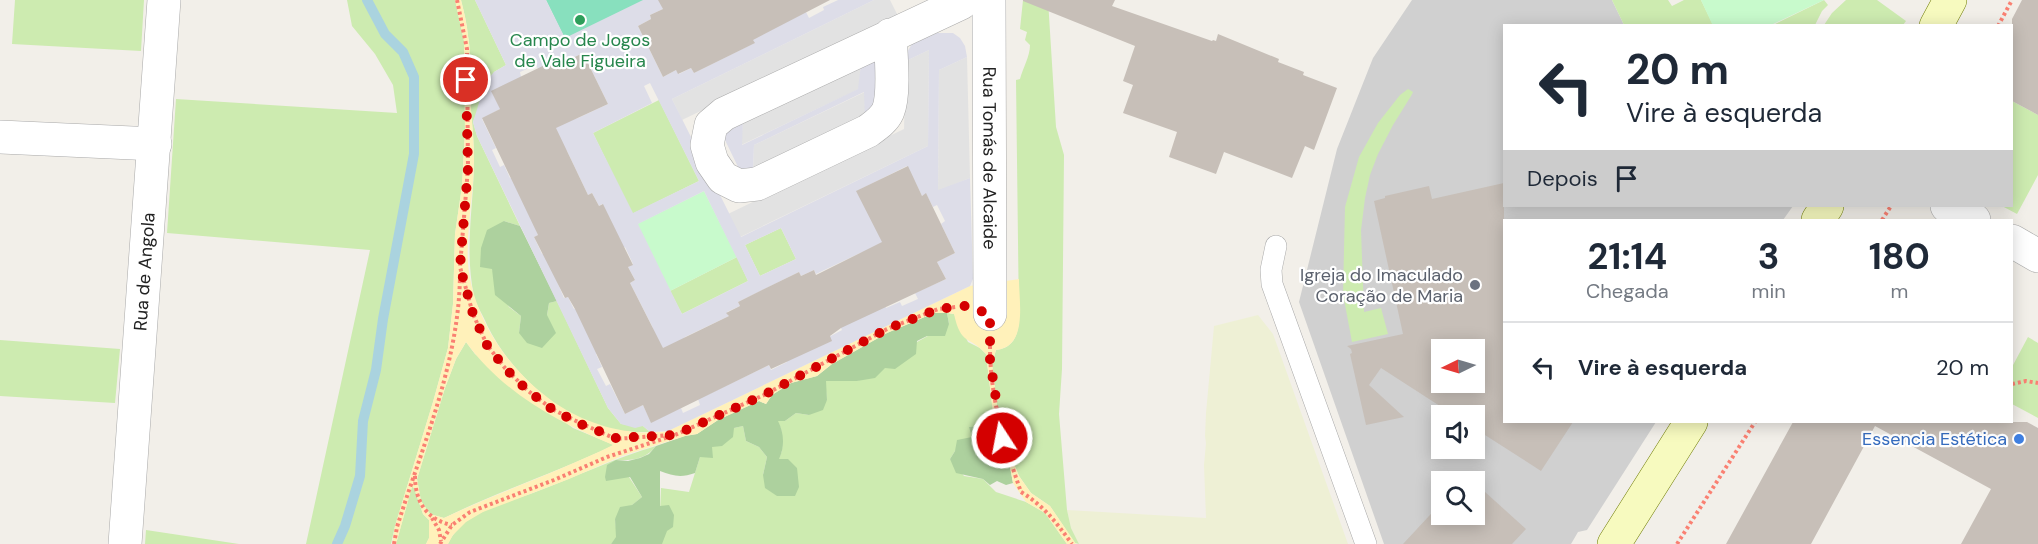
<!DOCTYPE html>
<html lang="pt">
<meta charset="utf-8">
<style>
:root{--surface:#fff;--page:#f2f2f3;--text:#1f2937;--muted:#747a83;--line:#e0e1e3}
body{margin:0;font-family:"DM Sans",sans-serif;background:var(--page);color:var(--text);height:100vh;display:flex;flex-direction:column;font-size:22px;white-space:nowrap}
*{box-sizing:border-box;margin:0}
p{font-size:20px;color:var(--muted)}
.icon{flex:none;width:33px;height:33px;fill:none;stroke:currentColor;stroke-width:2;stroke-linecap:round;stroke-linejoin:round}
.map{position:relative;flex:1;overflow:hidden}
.details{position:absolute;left:1503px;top:219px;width:510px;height:204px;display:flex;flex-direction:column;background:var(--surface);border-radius:0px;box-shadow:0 3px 15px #0003}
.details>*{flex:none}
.hud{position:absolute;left:1503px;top:24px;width:510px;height:183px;border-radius:0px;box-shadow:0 3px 15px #0003;background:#fff;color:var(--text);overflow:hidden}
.needle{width:39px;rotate:265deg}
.controls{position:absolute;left:1431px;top:339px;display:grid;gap:12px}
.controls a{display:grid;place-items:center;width:54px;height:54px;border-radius:0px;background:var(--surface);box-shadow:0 3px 15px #0003;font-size:30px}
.pin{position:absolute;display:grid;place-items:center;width:51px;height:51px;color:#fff;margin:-26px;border:3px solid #fff;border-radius:50%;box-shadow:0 2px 6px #0007}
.me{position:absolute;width:66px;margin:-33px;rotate:349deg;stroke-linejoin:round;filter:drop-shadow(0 0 4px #0008)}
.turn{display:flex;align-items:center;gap:21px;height:126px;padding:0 24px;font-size:27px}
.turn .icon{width:78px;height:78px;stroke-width:2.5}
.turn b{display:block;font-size:42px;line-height:51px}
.then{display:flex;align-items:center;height:57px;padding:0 24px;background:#0003;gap:12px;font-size:22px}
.eta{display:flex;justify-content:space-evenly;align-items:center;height:102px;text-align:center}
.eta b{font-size:36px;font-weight:700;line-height:42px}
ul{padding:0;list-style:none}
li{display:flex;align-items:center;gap:18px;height:90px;padding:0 24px;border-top:2px solid var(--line)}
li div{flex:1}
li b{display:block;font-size:22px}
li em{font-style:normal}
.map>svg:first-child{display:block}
</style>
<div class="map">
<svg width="2038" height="544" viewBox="0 0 2038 544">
<rect width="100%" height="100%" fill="#f2efe9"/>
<path fill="#d0d0d0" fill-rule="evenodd" d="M1412 0H1612L1624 25 1504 26V206H1793L1783 220H1504V422H1656L1587 530 1578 532 1571 544H1384L1299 302 1337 149 1373 58ZM1442 350H1474V382H1442ZM1442 416H1474V448H1442ZM1442 482H1474V514H1442Z"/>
<path fill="#eef0d5" d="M1258 315 1273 334 1348 544H1079L1071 528 1067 510 1206 518 1204 465 1206 443 1205 436 1206 413 1214 326Z"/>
<path fill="#cdebb0" d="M15 0H144L141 51 12 44Z
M347 0H455L464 41 465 130 462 186 455 234 453 304 448 348 433 402 395 526 391 544H306L370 250 167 233 176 99 397 113 393 85 375 54 352 26Z
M461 0H475L506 65 494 72 473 122 477 136 520 226 504 221 492 269 509 307 521 316 519 333 547 315 549 303 557 301 608 408 621 424 643 426 650 432C641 432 631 432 622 431 565 423 512 376 487 325 483 315 476 305 474 296 464 249 474 205 474 159 474 133 470 107 469 81 469 66 471 51 468 36 467 24 464 12 461 0Z
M1023 0H1048L1056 127 1064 155 1062 369 1059 414 1067 510 1071 528 1079 544 1075 543 1050 506 1031 493 1019 476 1003 437 998 413 992 364 996 350C1013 348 1017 337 1019 322L1016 80 1020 79C1023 68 1030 56 1030 45L1025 40 1027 32 1020 29Z
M1612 0H1668L1672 6 1684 0H1701L1713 25H1624Z
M1824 0 1828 5 1822 11 1815 25 1771 26Z
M1846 0H1877L1906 21 1903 25H1824L1832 13Z
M1408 89 1413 92 1411 96 1393 125 1378 154 1370 175 1365 198 1361 230 1364 312 1381 308 1388 334 1352 342 1343 294 1345 207 1359 157 1378 123 1400 95Z
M659 100 699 181 632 214 593 133Z
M2012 101 2038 115V175L2017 214 2002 206H2012Z
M781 228 796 259 760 276 745 245Z
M737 257 748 281 682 314 670 291Z
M947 313 954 314 968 342 980 348 986 354 994 421 997 432 988 426 955 451 950 459 964 476 983 479 996 492 1026 502 1045 513 1067 544H635L660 512 661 488 689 492 700 457 734 428 743 426 746 441 759 447 767 457 763 475C776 462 784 458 782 439 782 431 781 427 777 421H785L796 413 809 415 827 400 825 381H857L885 367 917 342 949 324Z
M2028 337 2038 343V418L2012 404V367Z
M0 340 120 349 115 403 0 396Z
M466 342 475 354 573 428 614 445C558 472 499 491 444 518L430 514 421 501 417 479 445 388 456 359Z
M656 446C646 459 632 461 616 460L629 477 642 497 615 519 617 537 611 544H448C452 535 458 528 465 522 485 507 515 500 538 491 578 476 615 458 656 446Z
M412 486 414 488 423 514 429 520V538L426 544H396Z
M146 530 239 544H145Z"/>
<path fill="#add19e" d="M504 221 520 226 557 301 549 303 547 315 556 333 542 348 527 343 519 333 521 316 495 295 492 269 480 267 481 248 487 230Z
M934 313H947L949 324 945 336H927L917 341 916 354 895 369 885 368 875 378 857 381H826L827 400 823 410 809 415 796 413 785 421H778C784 432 785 447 779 459H788L797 468 799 487 795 496H777L765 488 763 475 767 457 759 447 746 441 743 426 734 428 733 437 722 446 712 447 713 458 700 457 695 473C681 478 673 476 660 471V506L669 505 674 515 673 527 667 531 662 544H611L616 537 615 519 620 507 632 505 642 497 630 477 606 481 605 477 607 465 616 460 628 461 640 458 649 454 656 446 685 436 697 434 718 420 759 401 766 404 772 395 791 383 817 376 832 364 887 333Z
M988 426 997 432 1010 467 1013 483 1006 485 997 481 990 485 983 479 956 473 950 459 955 451 957 440 972 437 969 427Z"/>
<path fill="#fff1ba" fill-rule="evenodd" d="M455 0H461C464 12 467 24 468 36 471 51 469 66 469 81 470 107 474 133 474 159 474 194 466 229 468 264 473 319 510 372 555 403 588 425 629 437 668 431L970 286 1019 279C1019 302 1028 347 996 350L992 364 998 413 1003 437 1019 476 1031 493 1050 506 1076 544H1067L1045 513 1026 502 1013 483 1010 467 994 421 986 354C969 335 961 346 954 314L947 313H934L887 333 832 364 817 376 791 383 772 395 766 404 759 401 718 420 697 434 685 436 622 456 569 479 483 512 466 522 453 535 448 544H426L429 538V520L423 514 414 488 412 487 396 544H392L395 526 433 402 448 348 453 304 455 234 462 186 465 130 464 41ZM466 342C502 392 557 422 613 445 558 472 499 492 444 518L430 514 421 501 417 479 445 388 456 359Z"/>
<path fill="#c8facc" d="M1701 0H1824L1771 25 1713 26Z
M704 191 737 257 670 291 637 224Z"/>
<path fill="#88e0be" d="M546 0H643V1L565 39Z"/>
<path fill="#e2e2e2" d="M874 0H890L898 16 682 120 672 99Z
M929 50 928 146 740 237 728 214 904 129 906 61Z
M967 57 970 178 938 191 939 70Z
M861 64 859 89 741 145 743 120Z
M865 92V119L753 171 754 145Z"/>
<path fill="#dddde8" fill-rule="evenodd" d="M475 0H546L565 38 643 0H669L661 4 663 9 650 15 651 19 638 26 663 77 676 70 679 74 691 68 694 73 754 43 752 38 806 12 809 18 824 10 823 7 838 0H874L672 99 741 237 928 146 929 50 906 61V54L912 44 937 33H953L960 38 965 46 967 57 939 70 938 190 970 178 973 279 970 286 668 431 650 432 643 426 635 428 621 424 608 408 477 136 473 122 483 90 487 80 494 72 506 65ZM583 53 608 104 578 118 540 128 567 151 588 195 592 193 599 206 602 204 621 249 625 247 633 264 628 267 635 280 630 283 652 326 663 365 685 337 729 316 727 312 740 306 738 302 799 272 801 276 814 270 816 274 860 253 899 243 857 191 907 166 922 196 926 194 933 207 937 205 945 221 941 224 955 253 937 262 946 279 915 293 918 299 902 306 900 302 886 308 885 304 840 326 842 330 786 360 787 362 771 370 769 365 711 393 698 399 700 405 683 413 681 408 651 422 643 405 625 414 610 384 606 386 597 369 602 367 596 354 600 351 579 307 574 309 568 297 564 298 545 253 542 254 534 237 538 235 516 176 510 178 504 165 500 167 492 150 496 148 482 119 500 109 521 77 520 72 536 65 538 69 551 63 554 67ZM650 83 699 181 633 213 593 133 652 103 644 86ZM704 191 748 281 682 314 638 224ZM781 228 796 259 760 276 745 245Z
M875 58 878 98 865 119 864 92 754 145 753 171H740L724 138V132L743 120 742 145 858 89 861 64Z"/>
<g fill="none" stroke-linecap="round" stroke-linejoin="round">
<path stroke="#aad3df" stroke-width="10" d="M337 544 345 526 360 476 363 421 376 370 383 319 414 154V77L403 52 385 34 367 0"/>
</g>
<path fill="#c7bfb8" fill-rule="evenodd" d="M658 0H830L753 40 755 43 694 73 691 68 678 74 676 70 663 77 638 26 651 19 650 15 663 9Z
M1023 0H1115L1112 6 1212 41 1213 40 1216 41 1218 34 1279 59 1278 62 1304 72 1303 75 1337 88 1314 150 1305 146 1292 178 1224 152 1216 174 1169 157 1177 132 1123 113 1133 85 1123 81 1135 46 1023 1Z
M2022 0H2038V115L2012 101V19Z
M583 53 608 104 556 128 588 195 592 193 599 206 603 204 633 265 628 267 635 280 630 283 663 348 729 316 726 313 740 306 738 302 764 289 799 272 801 276 814 270 816 275 882 242 856 191 908 166 922 196 926 193 955 253 937 262 946 279 841 328 830 336 832 341 771 369 769 365 651 423 643 405 625 414 575 309 568 297 565 298 534 237 538 235 482 118 500 109 491 91 551 62 554 67Z
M1504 183V422H1573L1541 471 1474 428V416H1462L1449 407 1443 408 1381 368 1369 385 1404 417 1366 425 1350 354 1352 353 1351 349 1347 346 1403 334 1374 201 1385 198V196L1429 186 1432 199ZM1442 350H1474V382H1442Z
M1793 422H2027L2038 428V544H1961L1991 489 1875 426 1811 544H1726Z
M1474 482 1526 529 1512 544H1403L1442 502V514H1474Z"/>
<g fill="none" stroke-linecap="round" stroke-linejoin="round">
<g stroke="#a9a9a9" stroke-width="22">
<path id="service" d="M1276 246 1271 270 1272 284 1366 544"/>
</g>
<g stroke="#a9a9a9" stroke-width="34">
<g id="minor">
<path id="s1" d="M989 0 990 314"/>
<path d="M890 35C891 54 895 94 888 111 884 120 876 125 868 131L757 184 739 186 723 178 712 162 707 145 711 125 724 114 961 3"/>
<path d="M0 137 155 144"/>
<path d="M1947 206 1974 220"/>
<path d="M2012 241 2038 256"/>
<path id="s2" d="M125 544 164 0"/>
</g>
</g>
<g stroke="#707d05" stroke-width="34">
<path id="secondary" d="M1936 26 1950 0
M1818 220 1827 206
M1614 544 1691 422"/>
</g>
<path stroke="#fa8072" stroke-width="4" stroke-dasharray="3 3" stroke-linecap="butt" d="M457 0 467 49 468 168 460 267 473 314 487 345 505 368 527 390 552 409 578 422 616 439 669 435
M1998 26 2012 0
M1882 220 1891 206
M990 346C990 397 1004 444 1021 492 1044 506 1056 522 1072 544
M2012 384 2026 381 2038 383
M415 476C415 502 427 520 452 525
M432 518 439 530 441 541
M394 544 397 527C423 444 460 360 460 272
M440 544 452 525 470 512 554 480 607 457 675 435 764 395 887 329 938 309 956 307
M1677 544 1755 422"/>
<use href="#service" stroke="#fff" stroke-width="21"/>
<use href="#minor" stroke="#fff" stroke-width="33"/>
<use href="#secondary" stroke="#f7fabf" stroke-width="33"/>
</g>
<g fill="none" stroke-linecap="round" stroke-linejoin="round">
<path stroke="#d40000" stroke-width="10" stroke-dasharray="0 18" d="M466 80 468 168 460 267 473 314 487 345 505 368 527 390 552 409 578 423 616 438 675 435 764 395 887 329 938 309 965 306 990 314V360L1002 438"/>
</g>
<circle fill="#2e9e5b" stroke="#fff" stroke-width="2" cx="580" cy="20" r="6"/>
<circle fill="#6b7280" stroke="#fff" stroke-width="2" cx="1475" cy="285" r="6"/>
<circle fill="#3f7fe0" stroke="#fff" stroke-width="2" cx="2019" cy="439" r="6"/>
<g text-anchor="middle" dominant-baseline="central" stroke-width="4.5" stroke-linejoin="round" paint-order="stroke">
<g font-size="18" fill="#27864d" stroke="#fff">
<text x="580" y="40">Campo de Jogos<tspan x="580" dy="21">de Vale Figueira</tspan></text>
</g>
<g font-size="18" fill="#222" stroke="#fff">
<text stroke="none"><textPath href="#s1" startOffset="158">Rua Tomás de Alcaide</textPath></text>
<text stroke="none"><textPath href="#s2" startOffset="273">Rua de Angola</textPath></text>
</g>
<g font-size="18" fill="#5b616d" stroke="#fff" text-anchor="end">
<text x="1463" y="275">Igreja do Imaculado<tspan x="1463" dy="21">Coração de Maria</tspan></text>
</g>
<g font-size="18" fill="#366cbe" stroke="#fff" text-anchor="end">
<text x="2007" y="439">Essencia Estética</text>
</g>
</g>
</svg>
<div class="controls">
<a><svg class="needle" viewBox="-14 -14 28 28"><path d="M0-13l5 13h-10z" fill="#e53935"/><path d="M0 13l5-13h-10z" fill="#747a83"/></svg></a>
<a><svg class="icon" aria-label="sound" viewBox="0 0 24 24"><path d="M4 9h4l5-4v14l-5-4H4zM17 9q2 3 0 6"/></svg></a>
<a><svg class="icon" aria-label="search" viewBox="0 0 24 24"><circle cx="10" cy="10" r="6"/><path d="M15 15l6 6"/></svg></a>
</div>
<div class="pin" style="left:466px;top:80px;background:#d93025"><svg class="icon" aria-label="arrive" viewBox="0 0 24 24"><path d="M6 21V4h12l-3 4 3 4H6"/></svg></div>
<svg class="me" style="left:1002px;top:438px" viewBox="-20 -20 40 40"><circle r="17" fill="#d40000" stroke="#fff" stroke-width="3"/><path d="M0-11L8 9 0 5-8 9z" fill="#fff"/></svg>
<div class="hud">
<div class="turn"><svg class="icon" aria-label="left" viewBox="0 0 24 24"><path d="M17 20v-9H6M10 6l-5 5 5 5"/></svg><div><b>20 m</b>Vire à esquerda</div></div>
<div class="then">Depois<svg class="icon" aria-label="arrive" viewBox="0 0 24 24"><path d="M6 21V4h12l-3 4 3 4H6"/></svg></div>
</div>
<section class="details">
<div class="eta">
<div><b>21:14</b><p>Chegada</p></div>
<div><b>3</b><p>min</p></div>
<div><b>180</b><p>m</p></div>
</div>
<ul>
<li><svg class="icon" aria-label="left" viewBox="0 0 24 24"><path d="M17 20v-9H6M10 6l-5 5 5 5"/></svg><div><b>Vire à esquerda</b></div><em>20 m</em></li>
</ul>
</section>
</div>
